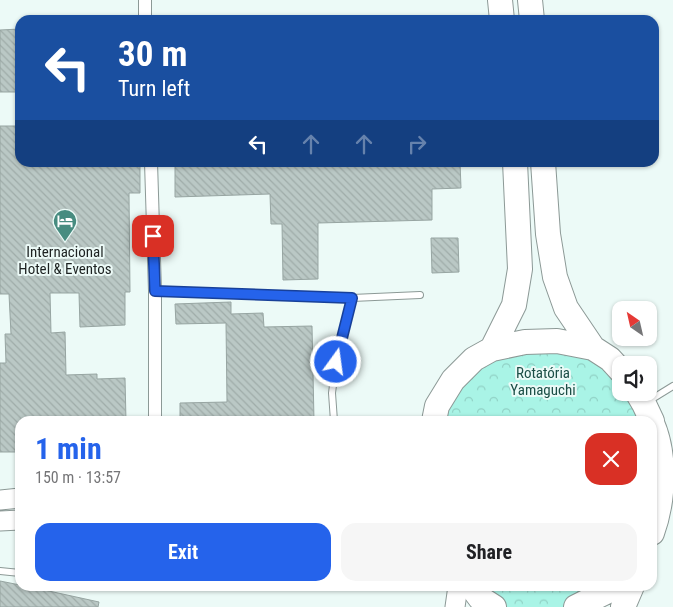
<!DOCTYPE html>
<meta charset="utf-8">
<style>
:root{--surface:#fff;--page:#f6f6f6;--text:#202124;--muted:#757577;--accent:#2563eb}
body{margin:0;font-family:"Roboto Condensed",sans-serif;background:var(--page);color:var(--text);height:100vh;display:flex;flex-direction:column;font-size:19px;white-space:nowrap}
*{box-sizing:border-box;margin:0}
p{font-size:16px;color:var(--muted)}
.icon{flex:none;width:28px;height:28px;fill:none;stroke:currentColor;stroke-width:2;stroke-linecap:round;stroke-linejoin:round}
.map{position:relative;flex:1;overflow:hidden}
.panel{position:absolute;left:15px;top:416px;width:642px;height:175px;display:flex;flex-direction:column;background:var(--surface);border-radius:15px;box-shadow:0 1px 4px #0004}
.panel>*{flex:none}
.banner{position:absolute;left:15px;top:15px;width:644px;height:152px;border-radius:15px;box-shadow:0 1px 4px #0004;background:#1a4fa0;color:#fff;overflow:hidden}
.needle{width:32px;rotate:326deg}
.fabs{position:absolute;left:612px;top:301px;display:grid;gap:10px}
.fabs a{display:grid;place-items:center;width:45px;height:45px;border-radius:10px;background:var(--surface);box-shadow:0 1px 4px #0004;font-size:25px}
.pin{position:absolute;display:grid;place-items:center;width:42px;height:42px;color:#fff;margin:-21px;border-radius:10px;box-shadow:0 2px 8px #0006}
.me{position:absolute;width:55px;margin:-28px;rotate:14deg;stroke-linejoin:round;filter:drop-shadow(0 0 4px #0008)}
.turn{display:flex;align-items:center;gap:18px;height:105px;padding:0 20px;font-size:22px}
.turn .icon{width:65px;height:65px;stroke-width:2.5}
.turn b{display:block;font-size:35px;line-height:42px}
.lanes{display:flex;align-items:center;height:48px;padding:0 20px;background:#0003;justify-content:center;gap:25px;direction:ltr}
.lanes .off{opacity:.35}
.round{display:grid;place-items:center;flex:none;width:52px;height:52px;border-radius:15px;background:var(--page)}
.headline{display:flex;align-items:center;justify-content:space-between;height:85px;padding:0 20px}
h1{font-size:30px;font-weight:700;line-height:38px;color:var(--accent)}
.primary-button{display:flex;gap:10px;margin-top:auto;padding:10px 20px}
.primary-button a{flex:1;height:58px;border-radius:15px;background:var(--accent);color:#fff;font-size:20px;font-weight:700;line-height:58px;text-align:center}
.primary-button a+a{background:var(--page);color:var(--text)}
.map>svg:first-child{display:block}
</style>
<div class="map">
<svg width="673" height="607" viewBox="0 0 673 607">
<defs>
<pattern id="forest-crowns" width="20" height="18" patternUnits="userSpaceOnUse" patternTransform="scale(1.25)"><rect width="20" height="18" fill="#a9f4e6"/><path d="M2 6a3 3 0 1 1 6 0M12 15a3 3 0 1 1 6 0" fill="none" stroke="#91d1c5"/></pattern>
<pattern id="building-back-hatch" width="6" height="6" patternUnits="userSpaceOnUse" patternTransform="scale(1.25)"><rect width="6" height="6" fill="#bac8c5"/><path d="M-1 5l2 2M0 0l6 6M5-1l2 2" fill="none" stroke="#9faca9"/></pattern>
</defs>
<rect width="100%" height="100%" fill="#ecfaf7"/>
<path fill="url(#forest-crowns)" d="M557 341 621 371V392L637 393 652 421H434L474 359Z
M471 586H614L576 607H494Z"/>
<path fill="url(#building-back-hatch)" stroke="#97a5a2" d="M20 29V92H0V30Z
M0 126H20V162H140V193H129L130 292H125V325L80 327 79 293H50L51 333 65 332 66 375 97 374V379L125 378 126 421H20V452H0V363H6L5 334H11L9 294H0Z
M175 162H460L461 188 432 189V220L318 223V279L283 280 282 224H271L270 194 175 197Z
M431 238H458L459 272 432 273Z
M231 302V314L263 313 264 327 312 326 314 421H180V403L227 402 226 323 176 324 175 304Z
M0 581 20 585V586H26L99 602 98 607H0Z"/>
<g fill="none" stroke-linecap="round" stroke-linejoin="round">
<g stroke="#8c9996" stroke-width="8">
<path id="lane" d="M155 291 352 298 420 295
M647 402 673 386
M334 421 332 393 336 362 352 298
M0 571 20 573"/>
</g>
<g stroke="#8c9996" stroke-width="14">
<path id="street" d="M145 0V20
M151 162 155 291V421"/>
</g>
<g stroke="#8c9996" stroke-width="21">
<path id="secondary" d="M0 500 20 498
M0 521 20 520
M455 607 458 586"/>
</g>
<g stroke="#8c9996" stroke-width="26">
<path id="highway" d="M500 0 502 20
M530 0 532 20
M543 162 548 234 555 277 566 308 593 348 610 359 621 371
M492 349 514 305 520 269 515 162
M637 392 644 404 652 421
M434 421 437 406 453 380 474 359 492 349 525 342 557 341 593 348
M652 423C666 455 664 500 652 533
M471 586 480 598 494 607
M576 607 610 590 614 586
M623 607 632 586"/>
</g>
<use href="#lane" stroke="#fff" stroke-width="6"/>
<use href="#street" stroke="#fff" stroke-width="12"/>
<use href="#secondary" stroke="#fff" stroke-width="19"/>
<use href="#highway" stroke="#fff" stroke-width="24"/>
</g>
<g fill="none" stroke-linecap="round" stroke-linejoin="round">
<g stroke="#184099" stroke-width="12">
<path id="route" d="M153 236 155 291 352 298 336 362"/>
</g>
<use href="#route" stroke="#2563eb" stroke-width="9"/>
</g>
<defs>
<g id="hotel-pin" transform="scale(1.25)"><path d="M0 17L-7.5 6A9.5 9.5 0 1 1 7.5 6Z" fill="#478c80" stroke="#ecfaf7"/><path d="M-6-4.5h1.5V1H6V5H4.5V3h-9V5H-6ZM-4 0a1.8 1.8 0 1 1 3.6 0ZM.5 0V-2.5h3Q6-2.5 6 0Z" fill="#fff"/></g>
</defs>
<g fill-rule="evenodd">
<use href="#hotel-pin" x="65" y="221"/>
</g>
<g text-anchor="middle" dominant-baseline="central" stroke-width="4" stroke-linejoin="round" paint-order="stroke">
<g font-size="15" fill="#1d2221" stroke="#ecfaf7">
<text x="65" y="252">Internacional<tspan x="65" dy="17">Hotel &amp; Eventos</tspan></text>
</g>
<g font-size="15" fill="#1c4f47" stroke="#ecfaf7">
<text x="543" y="373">Rotatória<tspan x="543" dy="17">Yamaguchi</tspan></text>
</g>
</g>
</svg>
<div class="fabs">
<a><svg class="needle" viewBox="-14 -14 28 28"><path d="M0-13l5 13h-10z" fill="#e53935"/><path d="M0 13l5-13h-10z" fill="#757577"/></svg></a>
<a><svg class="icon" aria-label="sound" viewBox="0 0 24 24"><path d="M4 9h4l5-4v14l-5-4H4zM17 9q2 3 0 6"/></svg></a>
</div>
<div class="pin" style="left:153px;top:236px;background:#d93025"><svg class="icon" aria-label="arrive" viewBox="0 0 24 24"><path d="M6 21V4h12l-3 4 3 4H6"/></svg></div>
<svg class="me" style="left:336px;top:362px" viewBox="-20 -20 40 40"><circle r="17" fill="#2563eb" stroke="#fff" stroke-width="3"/><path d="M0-11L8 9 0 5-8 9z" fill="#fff"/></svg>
<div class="banner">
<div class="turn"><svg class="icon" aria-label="left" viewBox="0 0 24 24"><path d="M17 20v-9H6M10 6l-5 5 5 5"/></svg><div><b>30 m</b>Turn left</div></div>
<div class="lanes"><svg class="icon" aria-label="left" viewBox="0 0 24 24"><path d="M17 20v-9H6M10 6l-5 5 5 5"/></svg><svg class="icon off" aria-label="ahead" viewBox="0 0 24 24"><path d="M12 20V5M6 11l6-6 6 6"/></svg><svg class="icon off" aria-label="ahead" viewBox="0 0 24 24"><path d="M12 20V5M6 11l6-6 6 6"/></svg><svg class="icon off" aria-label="right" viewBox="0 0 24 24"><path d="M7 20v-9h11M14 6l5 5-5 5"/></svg></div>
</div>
<section class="panel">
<div class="headline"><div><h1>1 min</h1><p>150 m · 13:57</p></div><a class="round" style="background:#d93025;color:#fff"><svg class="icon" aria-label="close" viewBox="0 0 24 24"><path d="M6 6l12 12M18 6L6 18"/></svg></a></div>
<div class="primary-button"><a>Exit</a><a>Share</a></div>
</section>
</div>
